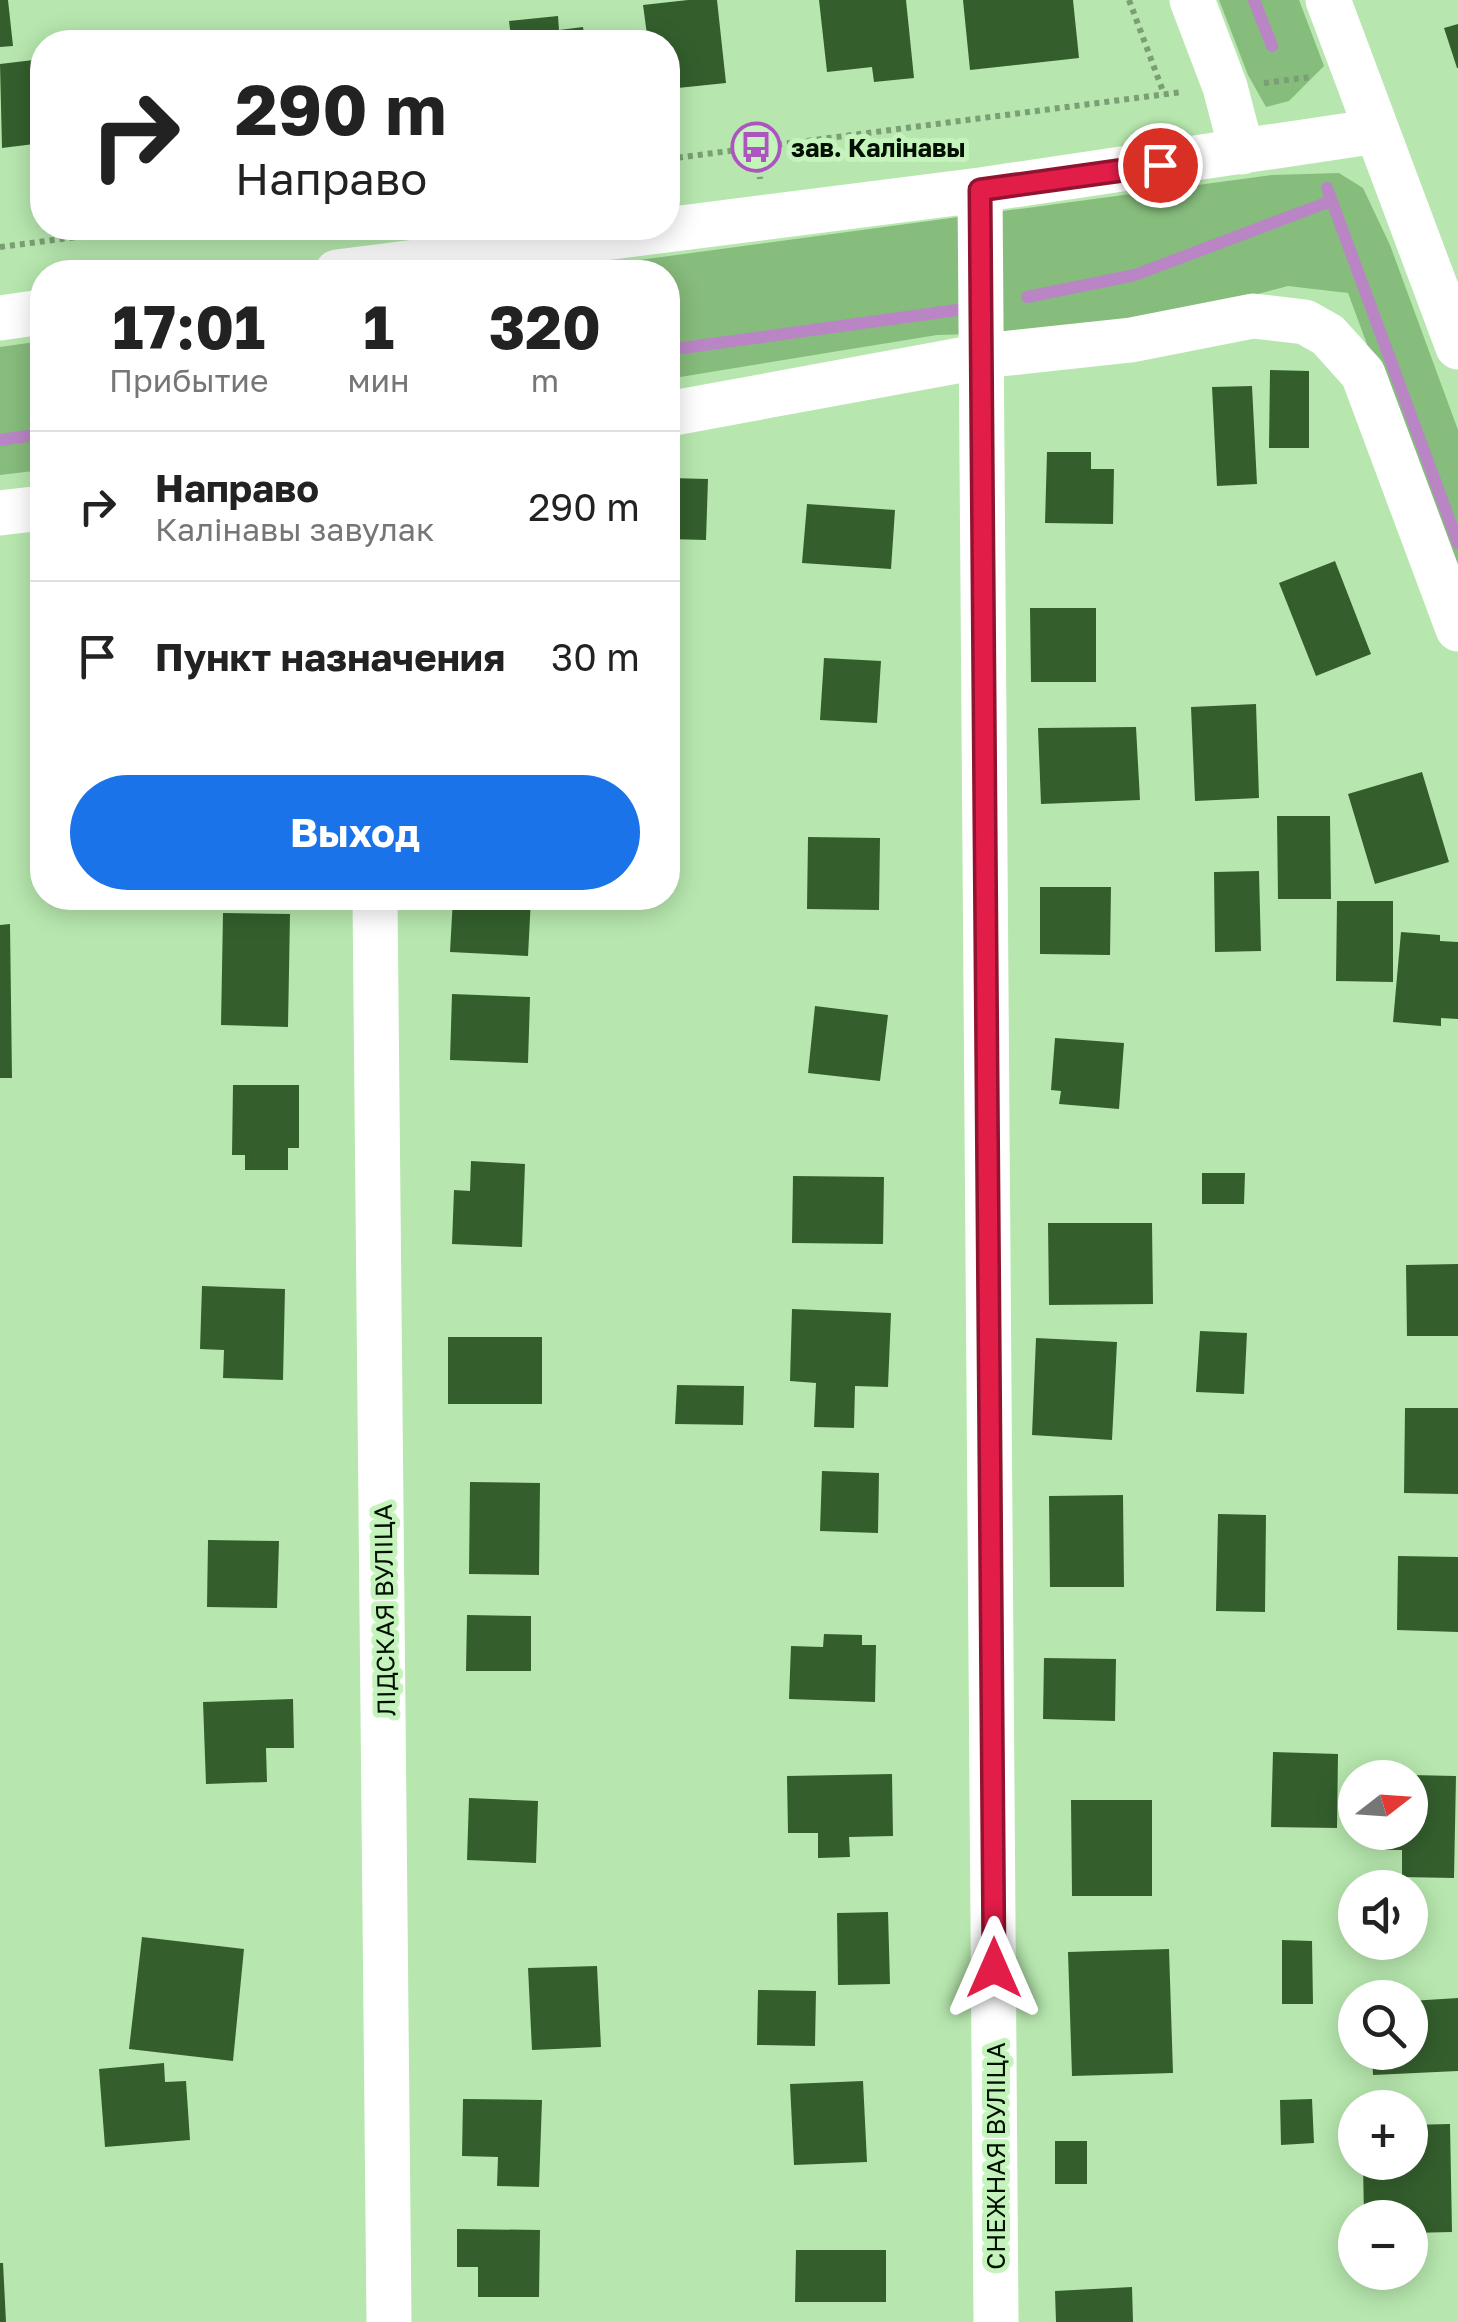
<!DOCTYPE html>
<html lang="ru">
<meta charset="utf-8">
<style>
:root{--surface:#fff;--page:#f2f2f2;--text:#222;--muted:#767676;--line:#e0e0e0;--accent:#1a73e8}
body{margin:0;font-family:"Golos Text",sans-serif;background:var(--page);color:var(--text);height:100vh;display:flex;flex-direction:column;font-size:38px;white-space:nowrap}
*{box-sizing:border-box;margin:0}
p{font-size:32px;color:var(--muted)}
.icon{flex:none;width:55px;height:55px;fill:none;stroke:currentColor;stroke-width:2;stroke-linecap:round;stroke-linejoin:round}
.map{position:relative;flex:1;overflow:hidden}
.drawer{position:absolute;left:30px;top:260px;width:650px;height:650px;display:flex;flex-direction:column;background:var(--surface);border-radius:40px;box-shadow:0 5px 25px #0003}
.drawer>*{flex:none}
.hud{position:absolute;left:30px;top:30px;width:650px;height:210px;border-radius:40px;box-shadow:0 5px 25px #0003;background:#fff;color:var(--text);overflow:hidden}
.needle{width:65px;rotate:73deg}
.controls{position:absolute;left:1338px;top:1760px;display:grid;gap:20px}
.controls a{display:grid;place-items:center;width:90px;height:90px;border-radius:50%;background:var(--surface);box-shadow:0 5px 25px #0003;font-size:50px}
.pin{position:absolute;display:grid;place-items:center;width:85px;height:85px;color:#fff;margin:-42px;border:5px solid #fff;border-radius:50%;box-shadow:0 2px 10px #0007}
.me{position:absolute;width:110px;margin:-55px;rotate:0deg;stroke-linejoin:round;filter:drop-shadow(0 0 8px #0008)}
.turn{display:flex;align-items:center;gap:35px;height:210px;padding:0 40px;font-size:45px}
.turn .icon{width:130px;height:130px;stroke-width:2.5}
.turn b{display:block;font-size:70px;line-height:85px}
.eta{display:flex;justify-content:space-evenly;align-items:center;height:170px;text-align:center}
.eta b{font-size:60px;font-weight:700;line-height:70px}
.action{display:flex;gap:20px;margin-top:auto;padding:20px 40px}
.action a{flex:1;height:115px;border-radius:60px;background:var(--accent);color:#fff;font-size:40px;font-weight:700;line-height:115px;text-align:center}
ul{padding:0;list-style:none}
li{display:flex;align-items:center;gap:30px;height:150px;padding:0 40px;border-top:2px solid var(--line)}
li div{flex:1}
li b{display:block;font-size:38px}
li em{font-style:normal}
.map>svg:first-child{display:block}
</style>
<div class="map">
<svg width="1458" height="2322" viewBox="0 0 1458 2322">
<rect width="100%" height="100%" fill="#b7e7ae"/>
<path fill="#86bc7c" d="M1219 0H1299L1324 66 1289 101 1266 107 1248 75Z
M1339 173 1363 188 1390 245 1458 430V590L1348 293 1288 286 1122 330 937 335 668 379V272H550L1272 175Z
M42 341V470L0 475V347Z"/>
<g fill="none" stroke-linecap="round" stroke-linejoin="round">
<path stroke="#ba85c5" stroke-width="12" d="M1254 0 1272 46
M1327 188 1458 543
M1027 297 1135 275 1331 201
M668 350 957 310
M0 440 42 434"/>
</g>
<path fill="#345f2d" d="M0 0H8L13 46 0 47Z
M688 0H717L726 83 668 89V42H648L643 5Z
M819 0H906L914 78 874 82 872 67 827 72Z
M963 0H1073L1079 58 970 70Z
M558 16 559 30 583 27 585 42H482L511 37 509 21Z
M1458 24V68H1457L1444 28Z
M398 34 399 42H349V40Z
M42 59V143L2 148 0 64Z
M1270 370 1309 371V448H1269Z
M1252 386 1257 484 1217 486 1212 387Z
M1047 452H1091V469H1114L1113 524 1045 523Z
M669 478 708 479 706 540 668 539Z
M807 504 895 510 891 569 802 563Z
M1335 561 1371 654 1316 676 1279 583Z
M1030 608H1096V682H1031Z
M824 658 881 661 877 723 820 720Z
M1256 704 1259 798 1195 801 1191 707Z
M1136 727 1140 800 1041 804 1038 728Z
M1422 772 1449 862 1375 884 1348 794Z
M1277 816H1330L1331 899H1278Z
M808 837 880 838 879 910 807 909Z
M1259 871 1261 951 1215 952 1214 872Z
M1040 887H1111L1110 955 1040 954Z
M453 898H531L528 956 450 952Z
M1337 901H1393V982L1336 981Z
M223 913 290 914 288 1027 221 1025Z
M10 924 12 1078H0V925Z
M1401 932 1440 935V941L1458 942V1019L1441 1018V1026L1393 1022Z
M452 994 530 997 528 1063 450 1060Z
M815 1006 888 1015 880 1081 808 1073Z
M1055 1038 1124 1043 1119 1109 1059 1104 1061 1091 1051 1090Z
M233 1085H299V1148H288V1170H245V1155H232Z
M471 1161 525 1164 522 1247 452 1244 454 1190 470 1191Z
M1202 1173H1245L1244 1204H1202Z
M793 1176 884 1177 883 1244 792 1243Z
M1048 1223H1152L1153 1304 1049 1305Z
M1458 1264V1336H1407L1406 1265Z
M202 1286 285 1289 283 1380 223 1378 224 1350 200 1349Z
M792 1309 891 1313 888 1387 855 1386 854 1428 814 1427 816 1383 790 1381Z
M1200 1331 1247 1333 1244 1394 1196 1392Z
M448 1337H542V1404H448Z
M1036 1338 1117 1342 1112 1440 1032 1435Z
M677 1385 744 1386 743 1425 675 1424Z
M1405 1408H1458V1494L1404 1493Z
M822 1471 879 1473 878 1533 820 1531Z
M470 1482 540 1483 539 1575 469 1574Z
M1123 1495 1124 1587H1050L1049 1496Z
M1218 1514 1266 1515 1265 1612 1216 1611Z
M208 1540 279 1541 277 1608 207 1607Z
M1398 1556 1458 1557V1632L1397 1630Z
M467 1615 531 1616V1671H466Z
M824 1634 862 1635V1645H876L875 1702 789 1699 791 1646 823 1647Z
M1044 1658 1116 1659 1115 1721 1043 1719Z
M293 1699 294 1748H266L267 1782 206 1784 203 1702Z
M1273 1752 1338 1754 1337 1828 1271 1827Z
M892 1774 893 1836 849 1837 850 1857 818 1858V1833H788L787 1776Z
M1410 1775 1456 1776 1454 1878 1402 1877V1850H1385L1386 1832H1410Z
M469 1798 538 1801 536 1863 467 1860Z
M1071 1800H1152V1896H1072Z
M888 1912 890 1984 838 1985 837 1913Z
M142 1937 244 1949 233 2061 129 2049Z
M1282 1940 1312 1941 1313 2004H1282Z
M1169 1949 1173 2073 1072 2076 1068 1952Z
M597 1966 601 2047 532 2050 528 1968Z
M758 1990 816 1991 815 2046 757 2045Z
M1458 1998V2071L1373 2075 1372 2052H1410V2001Z
M164 2063 165 2082 186 2081 190 2140 105 2147 99 2069Z
M863 2081 867 2162 794 2165 790 2084Z
M463 2099 542 2100 539 2187 497 2186 498 2157 462 2156Z
M1312 2099 1314 2143 1281 2145 1280 2100Z
M1450 2124 1452 2232 1410 2233V2218H1364L1363 2162H1410V2125Z
M1055 2141H1087V2184H1055Z
M457 2229 540 2230 539 2297H478V2267H457Z
M796 2250H886V2302H795Z
M0 2263H3L6 2322H0Z
M1132 2287 1133 2322H1056L1055 2291Z"/>
<g fill="none" stroke-linecap="round" stroke-linejoin="round">
<path stroke="#7a9f74" stroke-width="6" stroke-dasharray="5 5" stroke-linecap="butt" d="M1129 0 1164 94
M1264 83 1311 77
M756 147 760 179
M668 159 1182 92
M0 247 145 228"/>
<path stroke="#fff" stroke-width="45" d="M1192 0 1225 87 1242 152
M1328 0 1458 347
M980 190 996 2322
M337 272 980 190 1377 131
M0 318 42 312
M668 414 983 356 1131 340 1253 316 1305 322 1328 335 1363 374 1458 629
M0 513 42 508
M375 898 389 2322"/>
</g>
<g fill="none" stroke-linecap="round" stroke-linejoin="round">
<g stroke="#92132f" stroke-width="25">
<path id="route" d="M994 1968 980 190 1160 165"/>
</g>
<use href="#route" stroke="#e11d48" stroke-width="18"/>
</g>
<defs>
<g id="bus-ring" transform="scale(2.5)"><circle r="9.5" fill="#c4f4bb" stroke="#ae54c0" stroke-width="1.5"/><path d="M-5-6H5V4H4V6H2V4H-2V6H-4V4H-5ZM-3.5-4V0h7V-4ZM-3.5 1.2v1.5H-2V1.2ZM2 1.2v1.5H3.5V1.2Z" fill="#ae54c0"/></g>
</defs>
<g fill-rule="evenodd">
<use href="#bus-ring" x="756" y="147"/>
</g>
<g text-anchor="middle" dominant-baseline="central" stroke-width="10" stroke-linejoin="round" paint-order="stroke">
<g font-size="25" font-weight="bold" fill="#021001" stroke="#c4f4bb" text-anchor="start">
<text x="791" y="147">зав. Калінавы</text>
</g>
<g font-size="25" fill="#021001" stroke="#c4f4bb">
<text transform="translate(384 1610) rotate(-91)">ЛІДСКАЯ ВУЛІЦА</text>
<text transform="translate(995 2156) rotate(-90)">СНЕЖНАЯ ВУЛІЦА</text>
</g>
</g>
</svg>
<div class="controls">
<a><svg class="needle" viewBox="-14 -14 28 28"><path d="M0-13l5 13h-10z" fill="#e53935"/><path d="M0 13l5-13h-10z" fill="#767676"/></svg></a>
<a><svg class="icon" aria-label="sound" viewBox="0 0 24 24"><path d="M4 9h4l5-4v14l-5-4H4zM17 9q2 3 0 6"/></svg></a>
<a><svg class="icon" aria-label="search" viewBox="0 0 24 24"><circle cx="10" cy="10" r="6"/><path d="M15 15l6 6"/></svg></a>
<a>+</a>
<a>−</a>
</div>
<div class="pin" style="left:1160px;top:165px;background:#d93025"><svg class="icon" aria-label="arrive" viewBox="0 0 24 24"><path d="M6 21V4h12l-3 4 3 4H6"/></svg></div>
<svg class="me" style="left:994px;top:1968px" viewBox="-20 -20 40 40"><path d="M0-17L14 15 0 8-14 15z" fill="#e11d48" stroke="#fff" stroke-width="4"/></svg>
<div class="hud">
<div class="turn"><svg class="icon" aria-label="right" viewBox="0 0 24 24"><path d="M7 20v-9h11M14 6l5 5-5 5"/></svg><div><b>290 m</b>Направо</div></div>
</div>
<section class="drawer">
<div class="eta">
<div><b>17:01</b><p>Прибытие</p></div>
<div><b>1</b><p>мин</p></div>
<div><b>320</b><p>m</p></div>
</div>
<ul>
<li><svg class="icon" aria-label="right" viewBox="0 0 24 24"><path d="M7 20v-9h11M14 6l5 5-5 5"/></svg><div><b>Направо</b><p>Калінавы завулак</p></div><em>290 m</em></li>
<li><svg class="icon" aria-label="arrive" viewBox="0 0 24 24"><path d="M6 21V4h12l-3 4 3 4H6"/></svg><div><b>Пункт назначения</b></div><em>30 m</em></li>
</ul>
<div class="action"><a>Выход</a></div>
</section>
</div>
